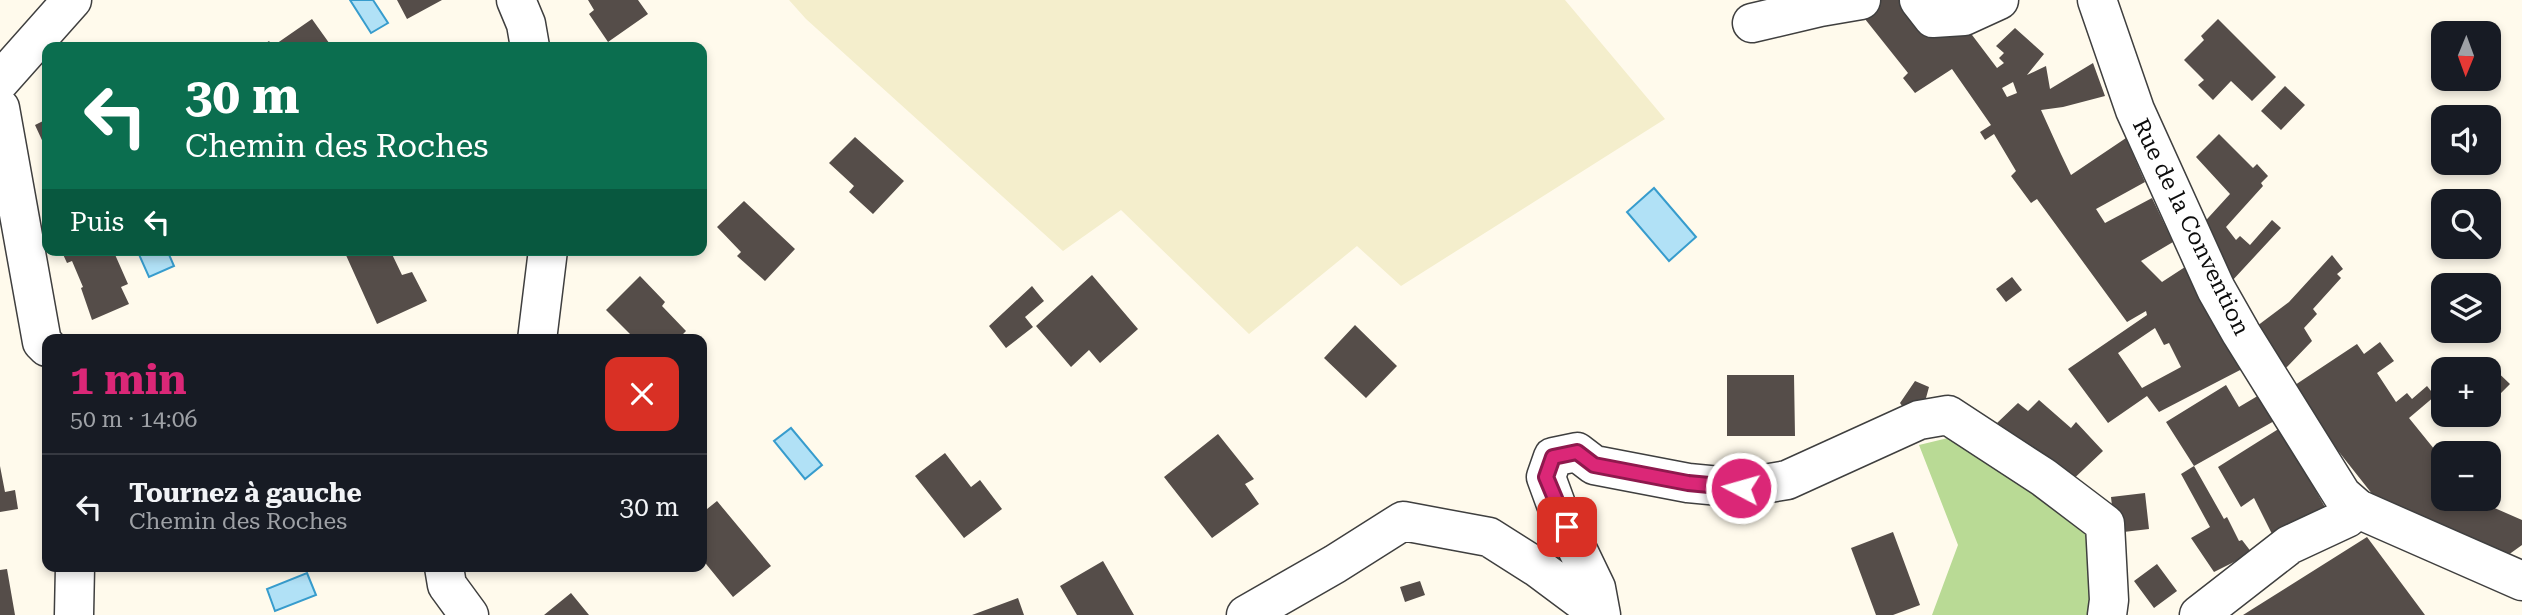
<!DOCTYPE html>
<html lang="fr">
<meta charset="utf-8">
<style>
:root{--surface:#171b24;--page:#242831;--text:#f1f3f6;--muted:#9ea1a6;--line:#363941;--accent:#db2777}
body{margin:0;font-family:"Roboto Serif",serif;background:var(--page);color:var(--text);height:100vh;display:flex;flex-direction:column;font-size:26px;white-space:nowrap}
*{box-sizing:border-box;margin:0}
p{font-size:23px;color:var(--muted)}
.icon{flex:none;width:38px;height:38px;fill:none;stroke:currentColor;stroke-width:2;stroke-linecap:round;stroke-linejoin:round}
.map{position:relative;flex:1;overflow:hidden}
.drawer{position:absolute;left:42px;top:334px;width:665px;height:238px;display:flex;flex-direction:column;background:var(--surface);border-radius:14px;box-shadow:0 4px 10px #0003}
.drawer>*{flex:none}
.guide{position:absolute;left:42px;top:42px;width:665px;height:214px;border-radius:14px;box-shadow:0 4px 10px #0003;background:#0b6e4f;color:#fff;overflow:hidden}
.needle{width:46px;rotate:181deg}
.tools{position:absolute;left:2431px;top:21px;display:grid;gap:14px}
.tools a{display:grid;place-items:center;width:70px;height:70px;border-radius:14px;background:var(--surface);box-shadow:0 4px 10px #0003;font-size:35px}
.pin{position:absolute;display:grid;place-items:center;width:60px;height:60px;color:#fff;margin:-30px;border-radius:14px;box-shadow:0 4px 10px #0006}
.me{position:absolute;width:77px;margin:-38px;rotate:276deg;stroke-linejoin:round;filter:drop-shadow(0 0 5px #0008)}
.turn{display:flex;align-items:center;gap:24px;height:147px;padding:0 28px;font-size:32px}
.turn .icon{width:91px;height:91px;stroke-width:2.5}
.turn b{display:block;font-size:49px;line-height:60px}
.then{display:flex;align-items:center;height:66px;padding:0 28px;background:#0003;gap:14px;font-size:26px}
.round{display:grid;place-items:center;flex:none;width:74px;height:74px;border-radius:14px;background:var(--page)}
.head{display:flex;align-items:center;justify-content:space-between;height:119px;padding:0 28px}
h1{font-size:42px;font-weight:700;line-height:52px;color:var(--accent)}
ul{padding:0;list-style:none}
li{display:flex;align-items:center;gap:21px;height:105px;padding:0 28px;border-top:2px solid var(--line)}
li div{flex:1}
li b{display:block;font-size:26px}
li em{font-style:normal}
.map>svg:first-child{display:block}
</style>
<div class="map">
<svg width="2522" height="615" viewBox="0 0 2522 615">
<rect width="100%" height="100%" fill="#fffaec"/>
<path fill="#f4eecc" d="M789 0H1565L1665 119 1401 286 1357 246 1249 334 1121 210 1063 251 806 19Z"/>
<path fill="#b9da95" d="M1948 438 2097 533 2095 615H1932L1958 545 1919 445Z"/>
<path fill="#b1e1f6" stroke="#379ccd" stroke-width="2" d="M350 0H373L388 23 371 33Z
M1654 188 1696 237 1669 261 1627 212Z
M137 250H167L174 266 149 277Z
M791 428 822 465 805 479 774 441Z
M307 573 316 595 275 611 267 589Z"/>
<path fill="#554d49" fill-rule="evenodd" d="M397 0H442L407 19Z
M588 0H638L648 14 608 42 589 14 594 10Z
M1874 0H1908L1963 23 1997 68 2004 63 1999 58 2004 53 1996 46 2015 28 2044 54 2027 75 2046 66 2050 89 2093 63 2105 96 2063 107 2041 110 2060 152 2071 175 2126 138 2145 182 2096 209 2105 223 2152 198 2173 242 2141 261 2162 282 2185 267 2192 284 2195 281 2244 368 2159 412 2147 396 2108 423 2068 369 2147 315 2146 311 2127 322 2037 199 2031 203 2011 176 2016 171 1994 134 1985 140 1980 132 1991 125 1952 69 1915 93 1903 78 1908 73 1857 9ZM2013 82 2017 93 2007 97 2002 88ZM2155 328 2164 345 2169 343 2181 367 2142 388 2118 353Z
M312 19 332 47H260L269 41 273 46Z
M2218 19 2276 77 2252 101 2231 81 2213 100 2198 85 2204 80 2184 60 2204 40 2201 36Z
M2285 86 2305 105 2281 130 2261 111Z
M47 119V151L35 125Z
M2219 134 2253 168 2257 164 2268 176 2261 183 2263 186 2226 227 2236 240 2240 236 2250 245 2272 220 2281 228 2231 282 2198 229 2230 194 2196 157Z
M855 137 904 181 873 214 849 192 854 186 829 163Z
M744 201 795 249 765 281 737 256 741 252 717 227Z
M61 250H113L128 284 121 287 129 304 92 320 81 288 83 287 72 261 67 263Z
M350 250H390L402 275 412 272 427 301 377 324 345 253Z
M2332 255 2343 269 2337 274 2341 278 2313 309 2317 314 2304 328 2312 341 2283 371 2257 326 2289 302Z
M1092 275 1138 329 1100 363 1089 350 1071 367 1036 326Z
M640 276 665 302 662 306 686 331 677 340H630L627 337 630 334 606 310Z
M2012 277 2022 290 2006 302 1996 289Z
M1032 286 1044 301 1025 317 1033 327 1006 348 989 326Z
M1355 325 1397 366 1366 398 1324 358Z
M2380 342 2394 361 2377 373 2396 402 2407 393 2412 399 2427 386 2435 396 2409 418 2443 460V499H2474L2522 520V545L2504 558 2373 495 2324 433 2292 387 2357 344 2364 354Z
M2488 363 2510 384 2497 397 2488 388V369H2478Z
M1727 375H1794L1795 436H1727Z
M1915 381 1929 387 1923 409 1905 410 1900 403Z
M2226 385 2239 407 2261 394 2276 420 2194 466 2166 422Z
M2039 400 2071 428 2076 422 2103 451 2066 486 1997 423 2018 403 2028 411Z
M2280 428 2325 507 2275 540 2254 498 2241 507 2218 467Z
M1218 434 1254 479 1245 484 1259 504 1212 538 1164 477Z
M945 453 971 487 980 480 1002 509 964 538 915 476Z
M0 466 5 492 15 490 18 509 0 512Z
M2194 466 2224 519 2227 517 2239 541 2242 540 2252 553 2214 572 2191 538 2210 527 2181 474Z
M2145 493 2149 529 2115 533 2111 497Z
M717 501 771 566 733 597 702 559V513Z
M1893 532 1920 605 1893 615H1876L1851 548Z
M2367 537 2425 615H2243Z
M1103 561 1134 615H1077L1060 586Z
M2157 564 2177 591 2154 608 2134 581Z
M145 567H192V571L145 569Z
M7 569 15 615H0V570Z
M1420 581 1425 595 1405 602 1400 587Z
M571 593 589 615H544Z
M1018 598 1024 615H972Z"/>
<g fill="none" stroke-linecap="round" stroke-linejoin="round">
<g stroke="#3f3f3f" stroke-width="41">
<path id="minor" d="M516 0 526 24 530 47
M1919 0 1933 18 1964 16 1999 0
M1752 23 1820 7 1861 0
M0 81 72 0
M0 108 42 342 47 347
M537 340 548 250
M444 567 447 585 469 615
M74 615 75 567
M1246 615 1335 564 1403 521 1489 537 1538 568 1601 615
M1601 615 1596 588 1557 507 1546 477 1553 457 1577 452 1594 465 1688 483 1741 488 1787 480 1919 420 1948 415 2043 477 2105 524 2109 600 2107 615
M2199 615 2289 545 2347 518 2358 509"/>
</g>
<g stroke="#3f3f3f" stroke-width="41">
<path id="tertiary" d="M2097 0 2135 110 2216 289 2241 333 2342 495 2358 509 2522 581"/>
</g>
<use href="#minor" stroke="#fff" stroke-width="38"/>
<use href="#tertiary" stroke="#fff" stroke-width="38"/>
</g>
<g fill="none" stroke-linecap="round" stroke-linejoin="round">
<g stroke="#8e194d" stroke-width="18">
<path id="route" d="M1567 527 1546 477 1553 457 1577 452 1594 465 1688 483 1741 488"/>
</g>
<use href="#route" stroke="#db2777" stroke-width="12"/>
</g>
<g text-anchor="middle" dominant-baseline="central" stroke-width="7" stroke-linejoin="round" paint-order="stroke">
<g font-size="23" fill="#0c0c0c" stroke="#fff">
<text transform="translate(2191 227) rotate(64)">Rue de la Convention</text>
</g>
</g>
</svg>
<div class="tools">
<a><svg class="needle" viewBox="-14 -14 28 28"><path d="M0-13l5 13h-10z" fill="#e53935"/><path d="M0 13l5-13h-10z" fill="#9ea1a6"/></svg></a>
<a><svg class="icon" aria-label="sound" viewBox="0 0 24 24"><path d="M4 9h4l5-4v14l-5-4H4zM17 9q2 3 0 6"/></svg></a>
<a><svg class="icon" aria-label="search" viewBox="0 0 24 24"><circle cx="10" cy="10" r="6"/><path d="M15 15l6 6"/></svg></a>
<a><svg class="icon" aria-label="layers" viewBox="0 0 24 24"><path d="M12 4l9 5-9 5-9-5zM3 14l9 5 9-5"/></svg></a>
<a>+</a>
<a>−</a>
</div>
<div class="pin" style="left:1567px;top:527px;background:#d93025"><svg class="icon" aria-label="arrive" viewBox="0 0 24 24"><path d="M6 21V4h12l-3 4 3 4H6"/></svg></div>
<svg class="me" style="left:1741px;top:488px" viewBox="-20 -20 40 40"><circle r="17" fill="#db2777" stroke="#fff" stroke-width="3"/><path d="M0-11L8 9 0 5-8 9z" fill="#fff"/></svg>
<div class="guide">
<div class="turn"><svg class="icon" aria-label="left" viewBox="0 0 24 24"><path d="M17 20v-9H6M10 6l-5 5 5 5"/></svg><div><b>30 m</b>Chemin des Roches</div></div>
<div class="then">Puis<svg class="icon" aria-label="left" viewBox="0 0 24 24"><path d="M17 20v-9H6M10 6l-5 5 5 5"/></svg></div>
</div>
<section class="drawer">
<div class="head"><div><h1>1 min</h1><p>50 m · 14:06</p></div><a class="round" style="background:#d93025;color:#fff"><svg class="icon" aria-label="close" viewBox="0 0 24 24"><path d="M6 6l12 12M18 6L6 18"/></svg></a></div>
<ul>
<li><svg class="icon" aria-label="left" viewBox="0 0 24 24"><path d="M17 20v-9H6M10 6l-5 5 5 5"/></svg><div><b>Tournez à gauche</b><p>Chemin des Roches</p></div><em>30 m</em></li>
</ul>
</section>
</div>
